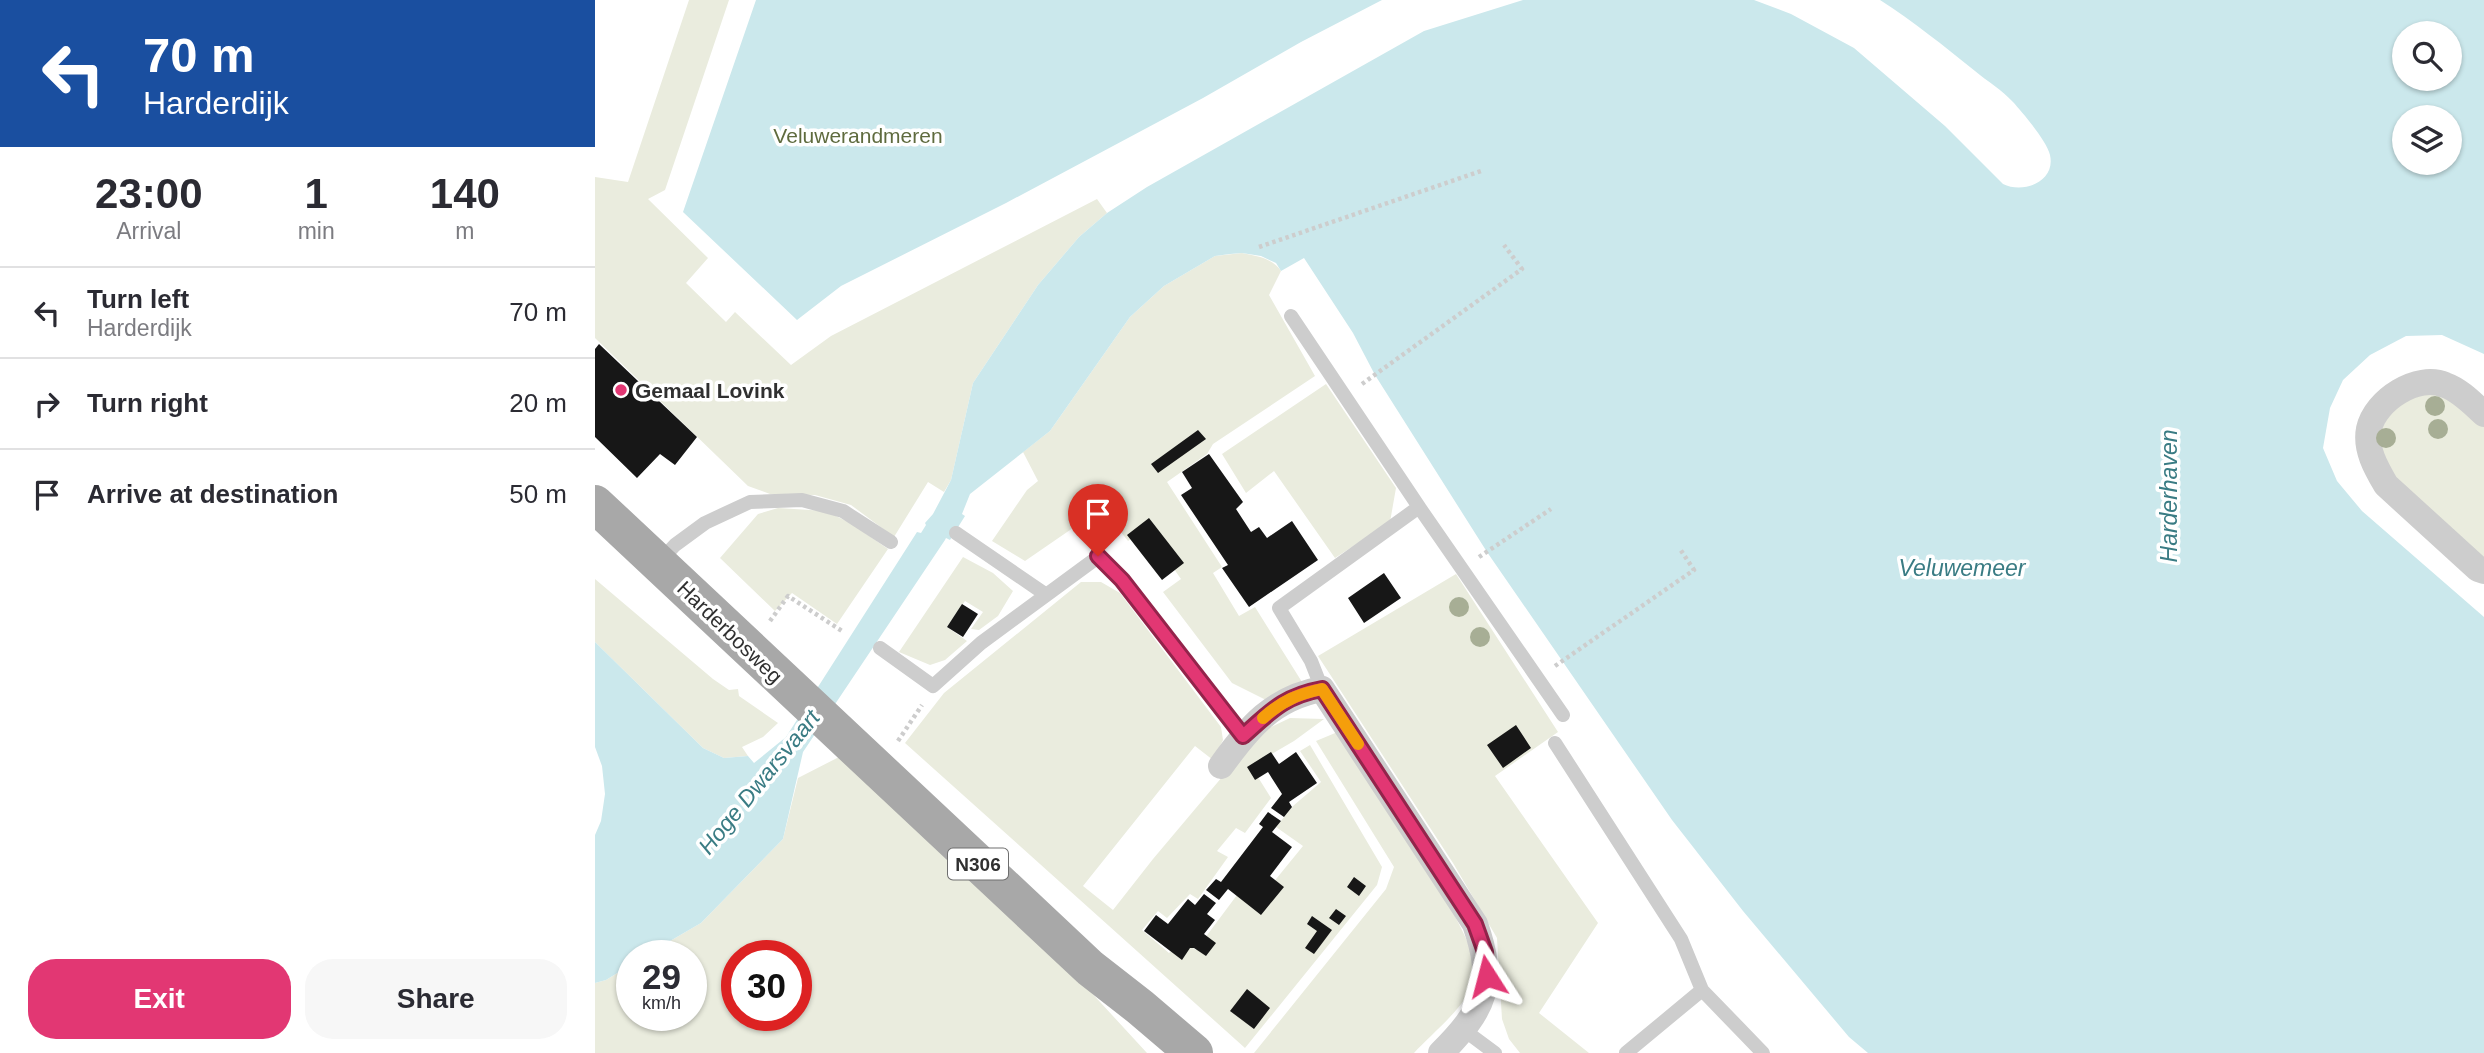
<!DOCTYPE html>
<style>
:root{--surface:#fff;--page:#f7f7f7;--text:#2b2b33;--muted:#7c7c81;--line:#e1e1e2;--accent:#e23773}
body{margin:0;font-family:Helvetica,sans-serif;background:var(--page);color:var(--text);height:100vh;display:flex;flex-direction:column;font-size:26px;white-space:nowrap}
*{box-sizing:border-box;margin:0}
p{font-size:23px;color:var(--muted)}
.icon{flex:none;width:38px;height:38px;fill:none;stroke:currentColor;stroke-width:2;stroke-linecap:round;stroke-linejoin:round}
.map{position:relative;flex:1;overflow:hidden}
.sheet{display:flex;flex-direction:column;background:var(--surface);width:595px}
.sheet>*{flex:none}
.hud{background:#1a4fa0;color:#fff;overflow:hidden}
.buttons{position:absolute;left:1797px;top:21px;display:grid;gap:14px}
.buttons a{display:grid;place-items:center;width:70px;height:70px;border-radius:50%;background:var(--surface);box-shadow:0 2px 5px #0004;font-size:35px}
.speed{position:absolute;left:21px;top:940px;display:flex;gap:14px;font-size:35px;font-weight:700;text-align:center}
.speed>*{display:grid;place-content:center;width:91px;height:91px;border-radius:50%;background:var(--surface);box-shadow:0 2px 5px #0004;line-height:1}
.speed small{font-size:18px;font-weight:400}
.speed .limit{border:10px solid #d22;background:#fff;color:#111}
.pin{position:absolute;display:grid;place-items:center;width:60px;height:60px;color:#fff;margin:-72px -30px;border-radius:50% 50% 50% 0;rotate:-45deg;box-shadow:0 0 7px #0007}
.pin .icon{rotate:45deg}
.me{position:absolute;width:77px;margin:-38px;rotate:351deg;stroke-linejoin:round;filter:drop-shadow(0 0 5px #0008)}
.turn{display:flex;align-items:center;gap:24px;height:147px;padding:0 28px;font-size:32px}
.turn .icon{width:91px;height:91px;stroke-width:2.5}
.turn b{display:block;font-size:49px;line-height:60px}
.eta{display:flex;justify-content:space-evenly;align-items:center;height:119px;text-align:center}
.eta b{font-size:42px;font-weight:700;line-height:49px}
.action{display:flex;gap:14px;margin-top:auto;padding:14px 28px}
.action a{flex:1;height:80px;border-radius:28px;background:var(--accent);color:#fff;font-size:28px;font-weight:700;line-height:80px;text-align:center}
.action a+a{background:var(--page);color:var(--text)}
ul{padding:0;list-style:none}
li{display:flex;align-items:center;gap:21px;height:91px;padding:0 28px;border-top:2px solid var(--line)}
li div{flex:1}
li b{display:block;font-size:26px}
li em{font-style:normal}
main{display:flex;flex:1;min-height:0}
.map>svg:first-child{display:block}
</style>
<main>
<section class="sheet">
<div class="hud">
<div class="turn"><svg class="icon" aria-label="left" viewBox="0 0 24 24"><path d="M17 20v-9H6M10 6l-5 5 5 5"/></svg><div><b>70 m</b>Harderdijk</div></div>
</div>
<div class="eta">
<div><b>23:00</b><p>Arrival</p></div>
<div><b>1</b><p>min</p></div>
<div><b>140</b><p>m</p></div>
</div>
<ul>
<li><svg class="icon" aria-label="left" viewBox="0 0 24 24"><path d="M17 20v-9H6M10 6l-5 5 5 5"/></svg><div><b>Turn left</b><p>Harderdijk</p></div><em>70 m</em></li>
<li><svg class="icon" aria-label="right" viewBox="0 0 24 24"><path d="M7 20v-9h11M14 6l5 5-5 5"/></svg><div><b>Turn right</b></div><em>20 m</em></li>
<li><svg class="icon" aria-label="arrive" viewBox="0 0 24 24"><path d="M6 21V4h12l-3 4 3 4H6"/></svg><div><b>Arrive at destination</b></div><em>50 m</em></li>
</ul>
<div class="action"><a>Exit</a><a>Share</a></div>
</section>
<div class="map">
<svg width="1889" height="1053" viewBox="0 0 1889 1053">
<rect width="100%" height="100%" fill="#fff"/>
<path fill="#eaecde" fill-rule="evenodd" d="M94 0H134L70 190 53 199 113 258 91 283 131 322 140 312 196 365 236 336 502 199 512 213 484 237 443 285 378 383 356 480 349 492 333 482 299 537 256 505 220 495 175 494 153 486 0 338V177L33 182Z
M647 253C662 256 677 258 686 271L674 295 720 376 618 444 612 454 572 482 627 567 618 573 644 616 660 607 707 682 671 700 637 683 568 592 586 579 551 529 533 541 507 508 430 561 397 541 432 490 443 481 428 452 455 431 535 317 569 286 620 256Z
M731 384 801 488 795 522 740 558 679 471 651 493 627 454Z
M1834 389 1858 399 1889 427V559L1798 477 1788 458 1786 431 1798 406Z
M183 508 231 511 257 524 293 549 242 624 197 593 180 611 125 558 163 514Z
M368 557 398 573 418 591 403 616 384 630 376 629 388 612 370 601 352 627 372 641 350 660 335 665 304 652Z
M861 574 963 732 900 776 1003 923 944 1013 994 1053H925L914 1039 907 1019 902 938 858 863 723 656Z
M0 579 118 679 134 690 143 689 144 696 183 723 168 737 147 747 153 756 129 758 108 748 0 642Z
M486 582H506L525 593 626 727 628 740 618 760 600 746 488 886 518 910 558 859 638 764 672 729 695 718 729 719 699 741 656 766 676 798 650 833 641 828 622 851 633 857 603 899 595 894 572 918 563 911 547 930 574 953 587 940 601 950 642 895 659 906 708 846 681 827 698 806 726 782 705 751 715 745 787 867 782 885 650 1048 310 743 349 693Z
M745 731C769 769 888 941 881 975 877 1002 837 1033 819 1053H659L791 889 799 867 721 741Z
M244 757 494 990 552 1053H0V983L11 980 37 964V1015H96V956L51 955 106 923 188 839 203 778ZM142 956H201V1015H142Z"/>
<path fill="#cbe8ec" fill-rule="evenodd" d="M161 0H787L706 42 608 98 411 203 246 286 202 320 88 212Z
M928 0H1159L1196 14 1259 48 1350 126 1408 184C1428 194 1461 182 1455 155 1452 141 1427 112 1418 102 1407 90 1392 81 1380 71 1349 46 1319 22 1285 0H1889V354L1847 335 1811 336 1775 355 1748 380 1735 408 1728 448 1742 481 1767 511 1889 617V1053H1273L1254 1037 1148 911 1077 820 892 552 780 375 758 333 709 258 686 271 681 263 666 256 647 253 635 254 620 256 569 286 535 317 455 431 375 494 367 514 370 516 355 540 351 538 350 540 208 752 188 839 106 923 51 955 37 956V964L11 980 0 983V835L6 821 10 794 7 766 0 747V642L108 748 129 758 153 756 159 763 191 737 322 532 326 533 331 525 330 523 338 514 356 480 378 383 443 285 484 237 512 213 552 187 829 31ZM1810 33H1855V79H1810ZM1810 117H1855V163H1810Z"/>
<path fill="#171717" d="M4 344 102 437 80 465 65 454 42 478 0 437V349Z
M603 430 611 439 563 473 556 464Z
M614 454 648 502 641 509 656 532 664 527 672 538 697 521 723 560 654 607 627 568 633 565 586 495 597 488 587 472Z
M554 518 589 563 567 580 532 535Z
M789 573 806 598 769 623 753 598Z
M367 604 383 614 368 637 352 627Z
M921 725 936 748 908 768 892 745Z
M676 752 684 764 701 752 722 783 694 802 697 807 689 817 676 808 687 794 673 772 660 780 652 767Z
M673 812 686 821 677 832 697 847 675 876 689 887 666 915 633 889 624 900 611 890 621 879 626 882 668 827 664 824Z
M759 877 771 886 764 896 752 887Z
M609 894 621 903 612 914 620 920 609 934 621 943 611 956 599 948H595L587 960 549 931 561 915 573 924 593 899 600 905Z
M741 909 751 916 744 925 734 918Z
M717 916 737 930 719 954 710 948 722 931 712 924Z
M652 989 675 1008 659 1029 635 1011Z"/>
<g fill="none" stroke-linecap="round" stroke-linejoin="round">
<path stroke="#cdcdcd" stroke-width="4.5" stroke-dasharray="3.5 3.5" stroke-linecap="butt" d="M664 247 886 171
M767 384 927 269 909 245
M884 557 956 509
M175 621 193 596 247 631
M960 666 1099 570 1085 549
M303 741 327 705"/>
<path stroke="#cdcdcd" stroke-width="14" d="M696 316 824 507 684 608 716 661 727 689
M824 507 968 715
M361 533 450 594
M65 561 80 545 110 523 155 502 207 500 248 511 296 542
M285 648 338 686 386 643 503 557 527 580 648 736
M960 743 1086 939 1107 990 1031 1053
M1107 990 1168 1053
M869 1030 900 1053"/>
<path stroke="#cdcdcd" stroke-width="26" d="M1889 414C1878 404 1865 390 1850 385 1823 373 1780 400 1774 429 1770 449 1781 468 1791 485L1883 569 1889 571
M626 766C654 727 678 698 727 689L880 924C901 984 890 1009 846 1053"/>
<path stroke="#a8a8a8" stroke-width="38" d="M0 504 495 968 545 1007 599 1053"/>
</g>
<g fill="#a7ae95">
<circle cx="1840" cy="406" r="10"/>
<circle cx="1843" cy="429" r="10"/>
<circle cx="1791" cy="438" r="10"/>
<circle cx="864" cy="607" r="10"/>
<circle cx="885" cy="637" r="10"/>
</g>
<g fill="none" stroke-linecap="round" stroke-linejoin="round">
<g stroke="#93244b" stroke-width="18">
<path id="route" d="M503 556 527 580 648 736C676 711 689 696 727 689L880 924 890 952 892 976"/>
</g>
<use href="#route" stroke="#e23773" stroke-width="12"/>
<path stroke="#f59e0b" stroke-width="12" d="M668 718C687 701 703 694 727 689L763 744"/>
</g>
<circle fill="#e23773" stroke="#fff" stroke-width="2.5" cx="26" cy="390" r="7"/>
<g text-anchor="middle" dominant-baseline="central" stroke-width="7" stroke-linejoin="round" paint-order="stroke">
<rect fill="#fff" stroke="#6e6e6e" stroke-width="2" x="353" y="848.5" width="60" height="31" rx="5"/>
<g font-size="19" font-weight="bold" fill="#303030">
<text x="383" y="864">N306</text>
</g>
<g font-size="21" fill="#5f6b3e" stroke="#fff">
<text x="263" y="135">Veluwerandmeren</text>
</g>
<g font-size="21" font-weight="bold" fill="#303030" stroke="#fff" text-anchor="start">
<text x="40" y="390">Gemaal Lovink</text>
</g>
<g font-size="21" fill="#303030" stroke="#fff">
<text transform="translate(135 632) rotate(44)">Harderbosweg</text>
</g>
<g font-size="23" font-style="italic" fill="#3a7c84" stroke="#fff">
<text transform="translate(1574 496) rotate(-90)">Harderhaven</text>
<text x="1367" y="568">Veluwemeer</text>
<text transform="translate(164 782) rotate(-51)">Hoge Dwarsvaart</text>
</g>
</g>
</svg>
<div class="buttons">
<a><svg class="icon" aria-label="search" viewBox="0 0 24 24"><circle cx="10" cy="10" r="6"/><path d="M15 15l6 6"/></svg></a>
<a><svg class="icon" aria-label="layers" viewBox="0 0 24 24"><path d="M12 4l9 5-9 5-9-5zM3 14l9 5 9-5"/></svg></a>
</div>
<div class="speed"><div>29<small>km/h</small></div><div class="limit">30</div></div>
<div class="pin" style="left:503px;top:556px;background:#d93025"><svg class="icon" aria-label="arrive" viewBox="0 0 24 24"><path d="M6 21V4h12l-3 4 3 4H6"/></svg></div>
<svg class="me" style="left:892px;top:976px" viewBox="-20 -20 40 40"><path d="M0-17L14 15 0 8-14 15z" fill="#e23773" stroke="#fff" stroke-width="4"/></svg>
</div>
</main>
